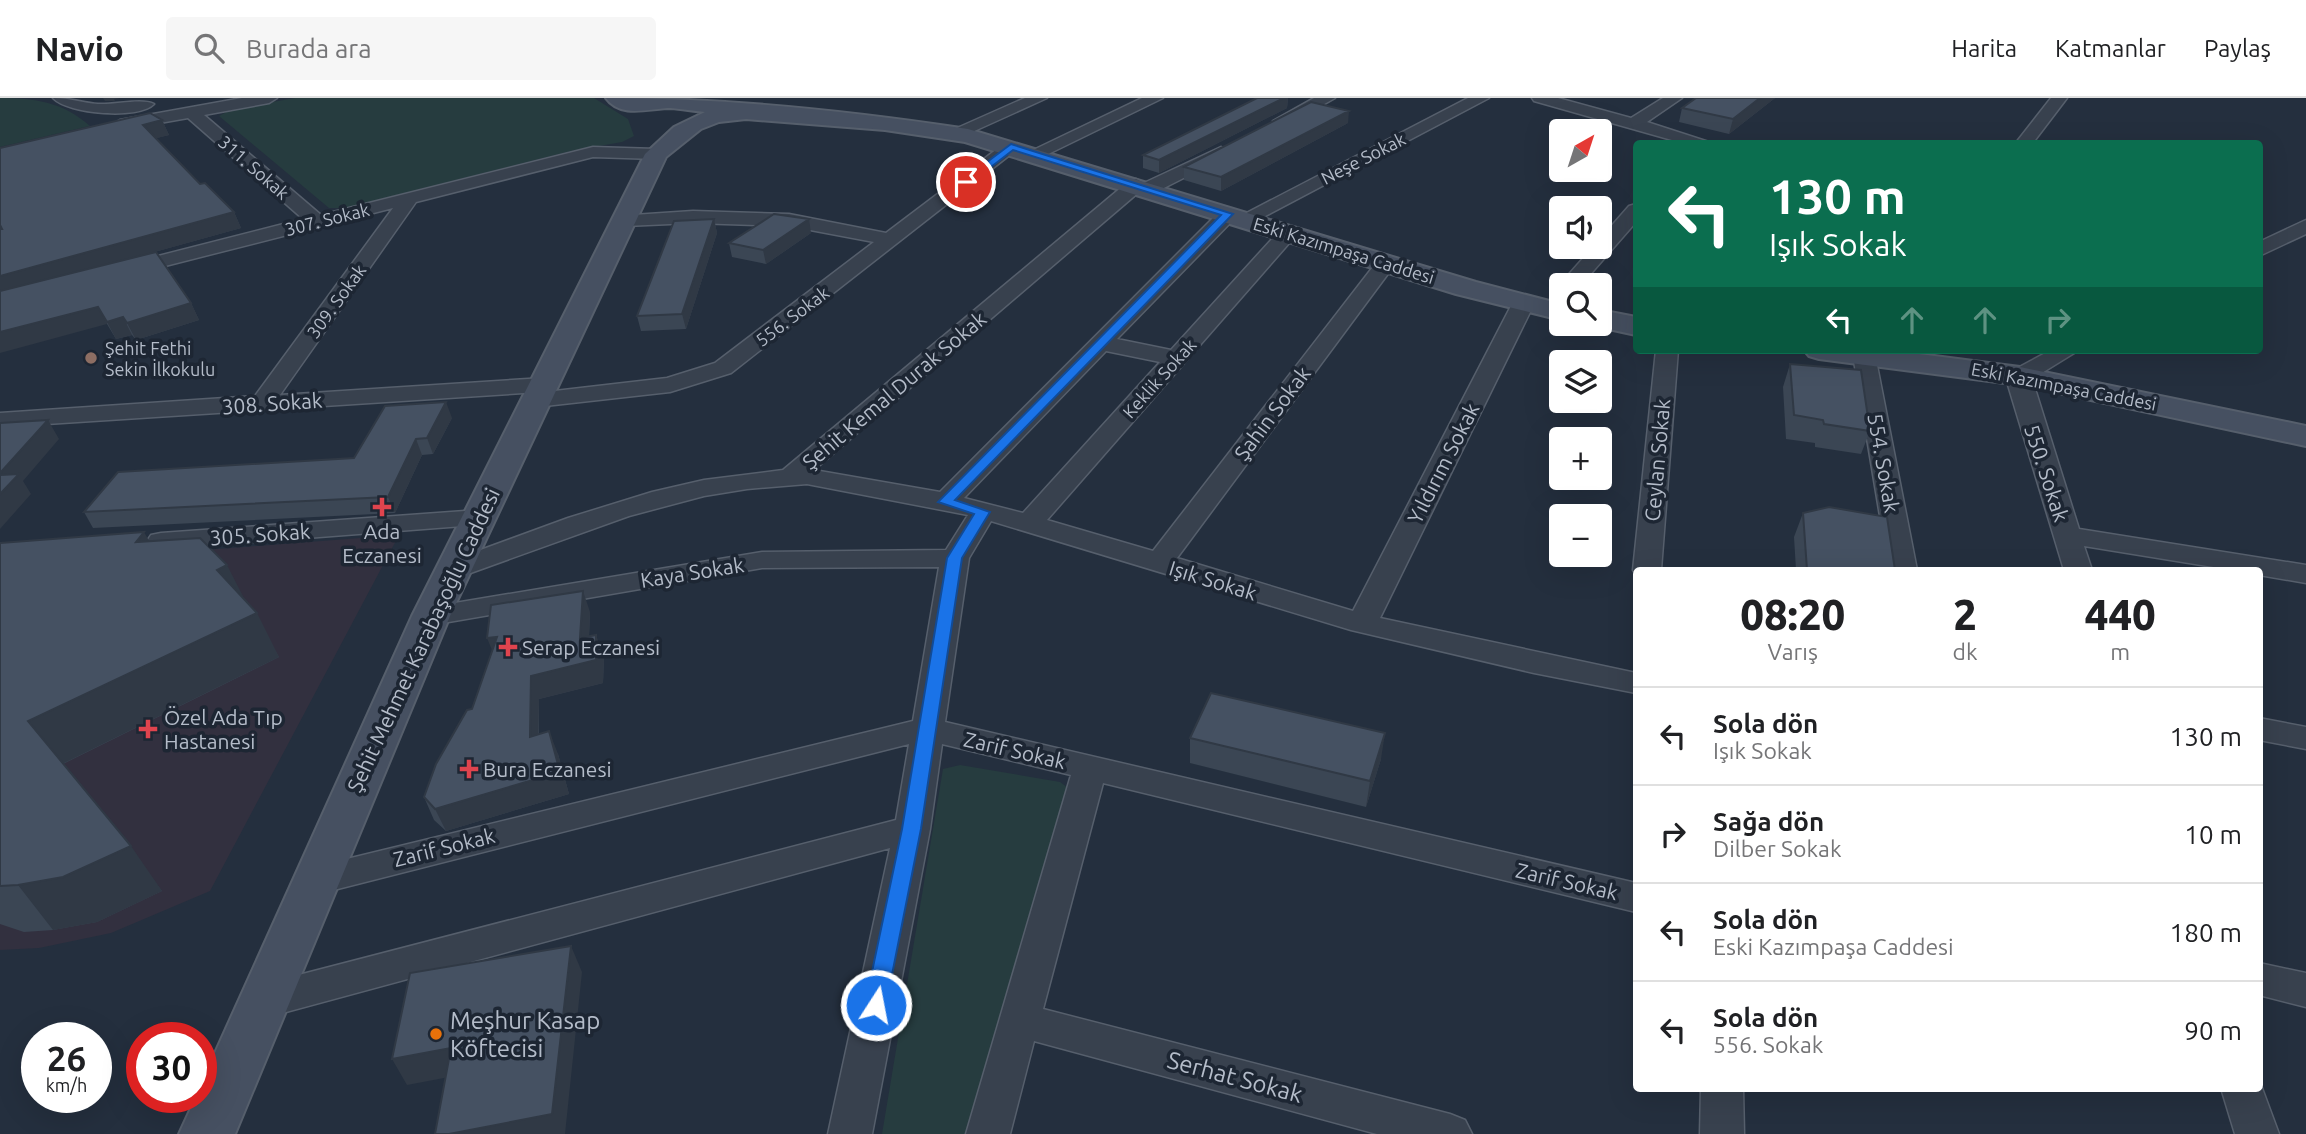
<!DOCTYPE html>
<html lang="tr">
<meta charset="utf-8">
<style>
:root{--surface:#fff;--page:#f6f6f6;--text:#202124;--muted:#757577;--line:#e0e0e0}
body{margin:0;font-family:Ubuntu,sans-serif;background:var(--page);color:var(--text);height:100vh;display:flex;flex-direction:column;font-size:26px;white-space:nowrap}
*{box-sizing:border-box;margin:0}
p{font-size:23px;color:var(--muted)}
.icon{flex:none;width:38px;height:38px;fill:none;stroke:currentColor;stroke-width:2;stroke-linecap:round;stroke-linejoin:round}
.map{position:relative;flex:1;overflow:hidden}
.sheet{position:absolute;left:1633px;top:469px;width:630px;height:525px;display:flex;flex-direction:column;background:var(--surface);border-radius:7px;box-shadow:0 7px 28px #0002}
.sheet>*{flex:none}
.top-card{position:absolute;left:1633px;top:42px;width:630px;height:214px;border-radius:7px;box-shadow:0 7px 28px #0002;background:#0b6e4f;color:#fff;overflow:hidden}
.needle{width:46px;rotate:39deg}
.tools{position:absolute;left:1549px;top:21px;display:grid;gap:14px}
.tools a{display:grid;place-items:center;width:63px;height:63px;border-radius:7px;background:var(--surface);box-shadow:0 7px 28px #0002;font-size:35px}
.speed{position:absolute;left:21px;top:924px;display:flex;gap:14px;font-size:35px;font-weight:700;text-align:center}
.speed>*{display:grid;place-content:center;width:91px;height:91px;border-radius:50%;background:var(--surface);box-shadow:0 7px 28px #0002;line-height:1}
.speed small{font-size:18px;font-weight:400}
.speed .limit{border:10px solid #d22;background:#fff;color:#111}
.pin{position:absolute;display:grid;place-items:center;width:60px;height:60px;color:#fff;margin:-30px;border:4px solid #fff;border-radius:50%;box-shadow:0 2px 7px #0007}
.me{position:absolute;width:77px;margin:-38px;rotate:11deg;stroke-linejoin:round;filter:drop-shadow(0 0 5px #0008)}
.turn{display:flex;align-items:center;gap:24px;height:147px;padding:0 21px;font-size:32px}
.turn .icon{width:91px;height:91px;stroke-width:2.5}
.turn b{display:block;font-size:49px;line-height:60px}
.lanes{display:flex;align-items:center;height:66px;padding:0 21px;background:#0003;justify-content:center;gap:35px;direction:ltr}
.lanes .off{opacity:.35}
.eta{display:flex;justify-content:space-evenly;align-items:center;height:119px;text-align:center}
.eta b{font-size:42px;font-weight:800;line-height:49px}
ul{padding:0;list-style:none}
li{display:flex;align-items:center;gap:21px;height:98px;padding:0 21px;border-top:2px solid var(--line)}
li div{flex:1}
li b{display:block;font-size:26px}
li em{font-style:normal}
header{display:flex;align-items:center;gap:42px;box-sizing:border-box;height:98px;padding:0 35px;background:var(--surface);border-bottom:2px solid var(--line)}
header strong{font-size:33px}
nav{display:flex;gap:38px;margin-inline-start:auto;font-size:24px}
.search{width:490px;height:63px;background:var(--page);display:flex;align-items:center;gap:18px;box-sizing:border-box;padding:0 24px;border-radius:7px;color:var(--muted);font-size:26px}
.map>svg:first-child{display:block}
</style>
<header>
<strong>Navio</strong>
<div class="search"><svg class="icon" aria-label="search" viewBox="0 0 24 24"><circle cx="10" cy="10" r="6"/><path d="M15 15l6 6"/></svg>Burada ara</div>
<nav><a>Harita</a><a>Katmanlar</a><a>Paylaş</a></nav>
</header>
<div class="map">
<svg width="2306" height="1036" viewBox="0 0 2306 1036">
<rect width="100%" height="100%" fill="#242f3e"/>
<path fill="#32303f" d="M399 437 210 793 111 835 39 850 0 852V468Z"/>
<path fill="#263c3f" d="M0 0C35 0 63 4 90 28L0 49Z
M295 0H594L628 21 634 38 622 44 571 53 345 110H329L219 18 232 11Z
M960 667 1060 684 1071 692 967 1036H882L943 671Z"/>
<g fill="none" stroke-linecap="round" stroke-linejoin="round">
<g stroke="#565f6c" stroke-width="3">
<path id="street" d="M53 0C71 0 83 5 98 6 115 7 142 0 154 6 139 22 68 16 53 0Z
M242 0H277L269 5 204 17 321 117 593 49 656 51 665 56 656 61 593 59 416 104 280 297 544 280 552 282 556 287 546 294 667 280 715 265 874 144 789 128 693 125 625 128 615 122 618 118 693 113 789 116 886 135 1005 45 1011 44 1020 49 731 275 670 294 536 309 527 307 524 302 527 297 539 294 0 329V315L255 298 393 110 122 179 115 177 112 173 115 169 303 121 188 20 120 32 112 27 120 22Z
M1025 0H1047L961 39 955 40 946 35Z
M1142 0H1163L1040 60H1028L1025 56Z
M1314 0H1335L1287 27 1281 28 1273 23Z
M1468 0H1489L1252 125H1238L1235 121Z
M1532 0H1558L1631 20 1663 0H1682L1647 24 1715 46H1686L1534 3Z
M2051 0H2067L2032 46H2015Z
M1221 49 1230 54 1227 58 1154 95 1139 94 814 372 940 394 1221 112H1235L1238 116 1235 120 1117 241 1171 252 1281 131H1295L1298 135 1047 422 1153 453 1379 161H1393L1396 165 1393 169 1177 460 1353 513 1512 206 1523 200 1531 201 1534 206 1380 520 1636 575V595L1534 575 1351 532 991 423 969 460 945 624 1636 785V814L1103 685 1043 911 1450 1016 1465 1022 1472 1036H1377L1034 943 1010 1036H966L1071 677 942 646 930 731 872 1036H828L890 750 264 920 250 915 244 903 250 891 264 886 896 722 909 646 314 797 301 793 296 783 301 773 314 769 913 623 939 469 762 470 431 527 420 525 416 518 420 511 431 509 762 454 946 452 968 417 807 386 747 391 704 398 629 418 465 477 455 480 445 477 441 471 445 465 568 420 652 394 704 382 783 372 1129 83 1136 81 1144 85ZM1106 253 1160 264 1023 415 964 400Z
M1636 106V124L1581 187 1561 189 1563 183 1593 149H1600V141L1629 108Z
M2306 122V136L2259 158V144Z
M1656 252H1678L1661 472H1636V477L1633 472Z
M1856 252H1872L1875 257 1917 472H1889L1853 257Z
M2051 252H2079L2032 281 2079 431 2306 467V485L2259 477V472H2232L2084 448 2092 472H2064L2008 287 2012 273Z
M479 412 489 414 493 420 489 426 161 451 151 449 147 443 151 437 161 435Z
M2259 620 2306 629V651L2259 642Z
M2259 865 2306 875V909L2259 897Z
M2259 982 2279 1036H2235L2221 990H2259Z
M1701 990H1743L1744 1036H1700Z"/>
</g>
<g stroke="#565f6c" stroke-width="4">
<path id="secondary" d="M606 0C727 0 849 13 968 31L1476 184 1561 206V222L1456 196 965 44 885 32 746 21 719 24 701 31 666 59 450 518 235 1036H179L196 999H201V986L412 518 645 56 674 29 705 14C694 13 682 11 671 10 650 10 621 21 606 0Z
M1600 212 1636 219V237L1590 227 1600 226Z
M1804 252H1888L2020 269 2306 328V348L2020 287 1819 261 1809 258Z"/>
</g>
<use href="#street" fill="#38414e" fill-rule="evenodd"/>
<use href="#secondary" fill="#465061" fill-rule="evenodd"/>
</g>
<path fill="#3b4654" d="M1257 0H1288L1287 10 1159 75 1143 70V57Z
M1696 0H1775L1729 36 1679 24 1682 10Z
M162 22 169 37 156 40 200 86 234 114 241 130 147 156 191 205 199 222 136 242 132 237 116 241 107 226 1 131 0 129V50Z
M1348 25 1221 93 1184 82V69Z
M714 121 717 135 686 231 641 233 637 218Z
M811 135 766 166 732 159 729 145Z
M1790 266 1870 333 1861 356 1815 349V345L1786 341 1783 289Z
M452 320 433 356 422 357 395 415 93 430 84 414 354 360Z
M1803 415 1895 472H1796L1794 439Z
M149 443 245 503 279 559 63 666 162 793 97 824 53 832 24 834 0 826V445Z
M590 514 589 538 604 559 603 585 539 601V636L558 656 569 696 446 733 434 722 424 699 472 611Z
M1190 640 1381 661 1366 709 1190 665Z"/>
<path fill="#303945" d="M103 0H120L114 1 115 3H105Z
M1284 0H1288L1287 10 1159 75V62Z
M1760 0H1775L1729 36 1733 21Z
M1349 13 1348 25 1221 93V79Z
M162 22 169 37 150 42 143 27Z
M234 114 241 130 0 197V178Z
M714 121 717 135 686 231 682 216Z
M809 121 811 135 766 166 763 152Z
M191 205 199 222 136 242 127 225Z
M98 209 107 226 0 255V234Z
M123 219 132 237 116 241 107 224Z
M446 304 452 320 433 356 427 340Z
M48 322 59 341 23 383 31 396 0 431V375Z
M416 341 422 357 395 415 388 399Z
M144 434 168 476 136 444Z
M227 467 249 510 217 472Z
M583 493 590 514 588 562 580 540Z
M257 515 279 559 58 668 28 623Z
M596 537 604 559 603 585 539 601 538 662 530 639 531 578Z
M497 539 496 562 487 540Z
M549 633 558 656 569 696 446 733 435 711Z
M1385 635 1381 661 1366 709 1370 683Z
M131 748 162 793 97 824 53 832 18 787Z
M571 848 582 874 565 1036H449Z
M451 950 465 976 407 987 392 961Z"/>
<path fill="#455162" stroke="#303945" stroke-width="2" d="M1257 0H1284L1159 62 1143 57Z
M1696 0H1760L1733 21 1682 10Z
M1311 4 1349 13 1221 79 1184 69Z
M150 15 162 22 143 27 200 86 205 85 234 114 0 178V131H2L0 127V50Z
M774 116 809 121 763 152 729 145Z
M714 121 682 216 637 218 674 123Z
M156 154 191 205 127 225 123 219 107 224 98 209 0 234V193Z
M1790 266 1861 272 1870 333 1824 326 1823 322 1794 317Z
M446 304 427 340 416 341 388 399 84 414 118 374 354 360 385 308Z
M48 322 0 375V325Z
M19 376 0 396V377Z
M1829 409 1887 419 1895 472H1807L1803 415Z
M144 434 136 444 200 440 227 467 217 472 257 515 28 623 131 748 63 779 18 787 0 788V445Z
M583 493 580 540 596 537V562L531 578 530 639 549 633 560 674 435 711 424 699 436 666 467 612 472 611 497 539 487 540 491 507Z
M1211 595 1385 635 1370 683 1190 640Z
M571 848 552 1016 449 1036H435L451 950 392 961 410 875Z"/>
<path fill="#1a73e8" stroke="#114b97" stroke-width="2" d="M1011 46 1233 116 955 402 990 414 962 460 921 731 886 907 883 913 876 916 868 913 865 907 902 731 947 460 974 416 938 404 1221 117 1013 52 969 86H963V82Z"/>
<circle fill="#8d6e63" stroke="#1d2633" stroke-width="2.5" cx="91" cy="260" r="7"/>
<g fill="#e0444e" stroke="#1d2633" stroke-width="2.5">
<path d="M378.5 398.5h7v7h7v7h-7v7h-7v-7h-7v-7h7z"/>
<path d="M504.5 538.5h7v7h7v7h-7v7h-7v-7h-7v-7h7z"/>
<path d="M144.5 620.5h7v7h7v7h-7v7h-7v-7h-7v-7h7z"/>
<path d="M465.5 660.5h7v7h7v7h-7v7h-7v-7h-7v-7h7z"/>
</g>
<circle fill="#e8710a" stroke="#1d2633" stroke-width="2.5" cx="436" cy="936" r="7"/>
<g text-anchor="middle" dominant-baseline="central" stroke-width="7" stroke-linejoin="round" paint-order="stroke">
<g font-size="18" fill="#b4bcc9" stroke="#1d2633">
<text transform="translate(1363 60) rotate(-27)">Neşe Sokak</text>
<text transform="translate(254 69) rotate(41)">311. Sokak</text>
<text transform="translate(327 121) rotate(-14)">307. Sokak</text>
<text transform="translate(1344 152) rotate(17)">Eski Kazımpaşa Caddesi</text>
<text transform="translate(336 203) rotate(-54)">309. Sokak</text>
<text transform="translate(792 218) rotate(-37)">556. Sokak</text>
<text transform="translate(1159 280) rotate(-48)">Keklik Sokak</text>
<text transform="translate(2064 288) rotate(11)">Eski Kazımpaşa Caddesi</text>
</g>
<g font-size="18" fill="#b4bcc9" stroke="#1d2633" text-anchor="start">
<text x="105" y="250">Şehit Fethi<tspan x="105" dy="21">Sekin İlkokulu</tspan></text>
</g>
<g font-size="21" fill="#b4bcc9" stroke="#1d2633">
<text transform="translate(894 292) rotate(-40)">Şehit Kemal Durak Sokak</text>
<text transform="translate(272 305) rotate(-4)">308. Sokak</text>
<text transform="translate(1272 315) rotate(-53)">Şahin Sokak</text>
<text transform="translate(1657 362) rotate(-85)">Ceylan Sokak</text>
<text transform="translate(1443 365) rotate(-63)">Yıldırım Sokak</text>
<text transform="translate(1884 365) rotate(80)">554. Sokak</text>
<text transform="translate(2047 375) rotate(72)">550. Sokak</text>
<text transform="translate(260 436) rotate(-4)">305. Sokak</text>
<text transform="translate(692 474) rotate(-9)">Kaya Sokak</text>
<text transform="translate(1213 482) rotate(17)">Işık Sokak</text>
<text transform="translate(423 542) rotate(-65)">Şehit Mehmet Karabaşoğlu Caddesi</text>
<text transform="translate(1015 652) rotate(13)">Zarif Sokak</text>
<text transform="translate(444 749) rotate(-14)">Zarif Sokak</text>
<text transform="translate(1567 783) rotate(13)">Zarif Sokak</text>
</g>
<g font-size="21" fill="#b4bcc9" stroke="#1d2633" text-anchor="start">
<text x="382" y="433" text-anchor="middle">Ada<tspan x="382" dy="24">Eczanesi</tspan></text>
<text x="522" y="549">Serap Eczanesi</text>
<text x="164" y="619">Özel Ada Tıp<tspan x="164" dy="24">Hastanesi</tspan></text>
<text x="483" y="671">Bura Eczanesi</text>
</g>
<g font-size="24" fill="#b4bcc9" stroke="#1d2633" text-anchor="start">
<text x="450" y="922">Meşhur Kasap<tspan x="450" dy="28">Köftecisi</tspan></text>
</g>
<g font-size="24" fill="#b4bcc9" stroke="#1d2633">
<text transform="translate(1235 979) rotate(15)">Serhat Sokak</text>
</g>
</g>
</svg>
<div class="tools">
<a><svg class="needle" viewBox="-14 -14 28 28"><path d="M0-13l5 13h-10z" fill="#e53935"/><path d="M0 13l5-13h-10z" fill="#757577"/></svg></a>
<a><svg class="icon" aria-label="sound" viewBox="0 0 24 24"><path d="M4 9h4l5-4v14l-5-4H4zM17 9q2 3 0 6"/></svg></a>
<a><svg class="icon" aria-label="search" viewBox="0 0 24 24"><circle cx="10" cy="10" r="6"/><path d="M15 15l6 6"/></svg></a>
<a><svg class="icon" aria-label="layers" viewBox="0 0 24 24"><path d="M12 4l9 5-9 5-9-5zM3 14l9 5 9-5"/></svg></a>
<a>+</a>
<a>−</a>
</div>
<div class="speed"><div>26<small>km/h</small></div><div class="limit">30</div></div>
<div class="pin" style="left:966px;top:84px;background:#d93025"><svg class="icon" aria-label="arrive" viewBox="0 0 24 24"><path d="M6 21V4h12l-3 4 3 4H6"/></svg></div>
<svg class="me" style="left:876px;top:907px" viewBox="-20 -20 40 40"><circle r="17" fill="#1a73e8" stroke="#fff" stroke-width="3"/><path d="M0-11L8 9 0 5-8 9z" fill="#fff"/></svg>
<div class="top-card">
<div class="turn"><svg class="icon" aria-label="left" viewBox="0 0 24 24"><path d="M17 20v-9H6M10 6l-5 5 5 5"/></svg><div><b>130 m</b>Işık Sokak</div></div>
<div class="lanes"><svg class="icon" aria-label="left" viewBox="0 0 24 24"><path d="M17 20v-9H6M10 6l-5 5 5 5"/></svg><svg class="icon off" aria-label="ahead" viewBox="0 0 24 24"><path d="M12 20V5M6 11l6-6 6 6"/></svg><svg class="icon off" aria-label="ahead" viewBox="0 0 24 24"><path d="M12 20V5M6 11l6-6 6 6"/></svg><svg class="icon off" aria-label="right" viewBox="0 0 24 24"><path d="M7 20v-9h11M14 6l5 5-5 5"/></svg></div>
</div>
<section class="sheet">
<div class="eta">
<div><b>08:20</b><p>Varış</p></div>
<div><b>2</b><p>dk</p></div>
<div><b>440</b><p>m</p></div>
</div>
<ul>
<li><svg class="icon" aria-label="left" viewBox="0 0 24 24"><path d="M17 20v-9H6M10 6l-5 5 5 5"/></svg><div><b>Sola dön</b><p>Işık Sokak</p></div><em>130 m</em></li>
<li><svg class="icon" aria-label="right" viewBox="0 0 24 24"><path d="M7 20v-9h11M14 6l5 5-5 5"/></svg><div><b>Sağa dön</b><p>Dilber Sokak</p></div><em>10 m</em></li>
<li><svg class="icon" aria-label="left" viewBox="0 0 24 24"><path d="M17 20v-9H6M10 6l-5 5 5 5"/></svg><div><b>Sola dön</b><p>Eski Kazımpaşa Caddesi</p></div><em>180 m</em></li>
<li><svg class="icon" aria-label="left" viewBox="0 0 24 24"><path d="M17 20v-9H6M10 6l-5 5 5 5"/></svg><div><b>Sola dön</b><p>556. Sokak</p></div><em>90 m</em></li>
</ul>
</section>
</div>
